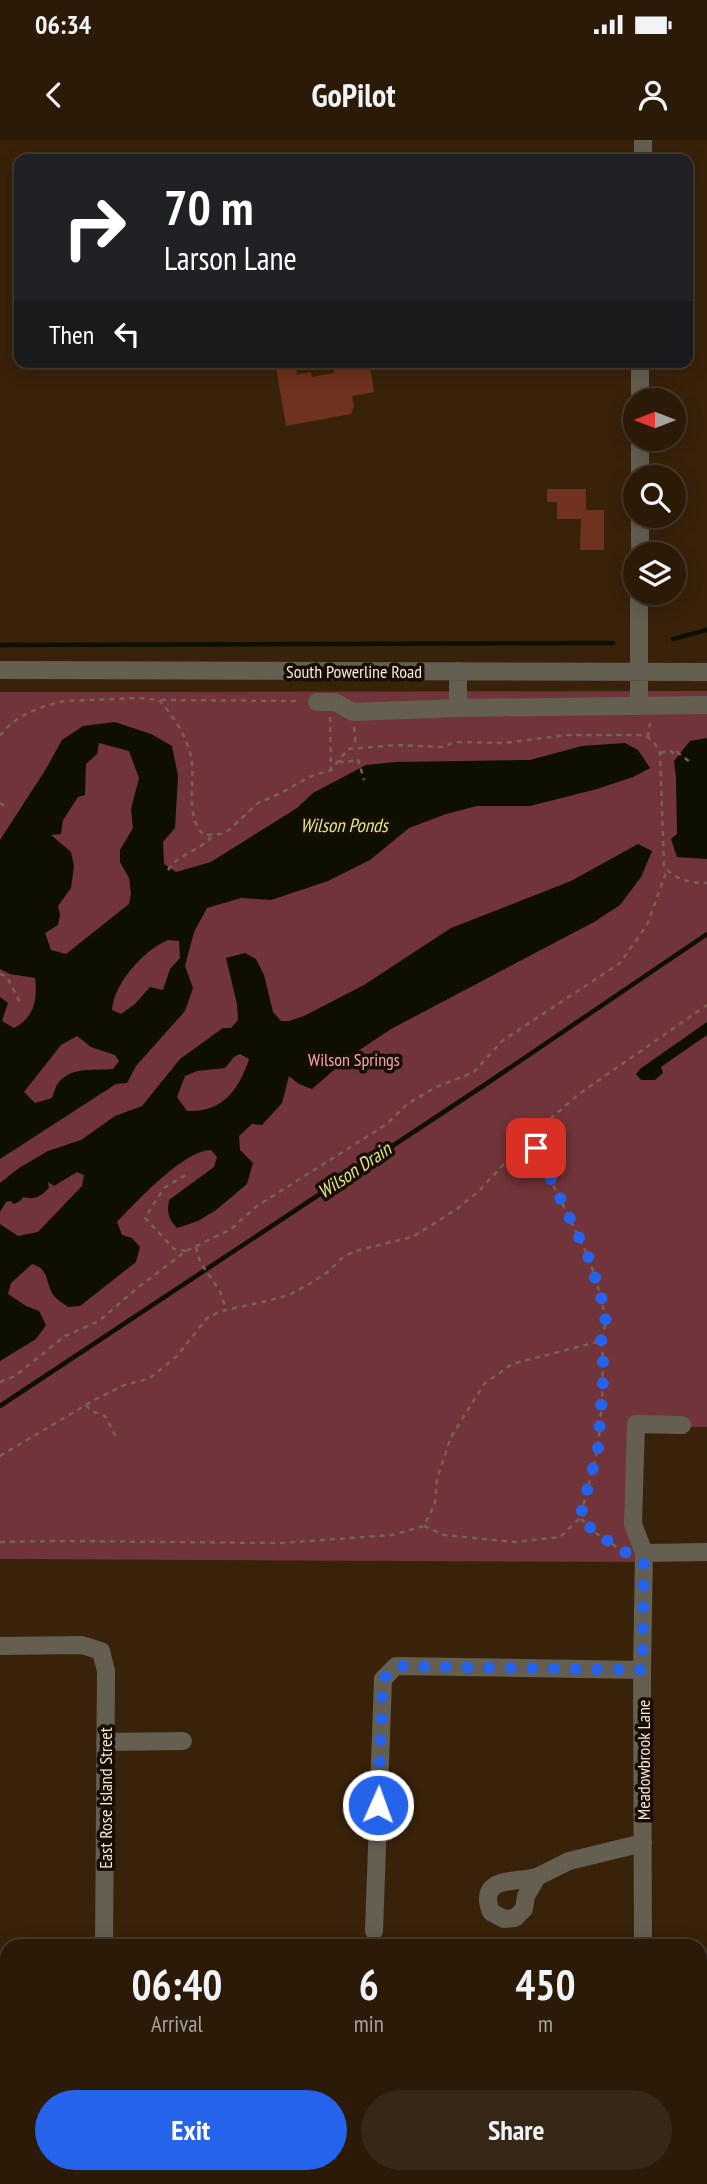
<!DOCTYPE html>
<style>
:root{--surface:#2b1a08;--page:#372716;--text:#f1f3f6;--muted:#a6a19c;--line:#473829;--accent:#2563eb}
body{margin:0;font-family:"PT Sans Narrow",sans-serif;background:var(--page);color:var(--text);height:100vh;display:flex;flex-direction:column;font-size:26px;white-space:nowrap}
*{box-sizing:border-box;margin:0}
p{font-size:23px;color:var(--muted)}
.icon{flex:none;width:38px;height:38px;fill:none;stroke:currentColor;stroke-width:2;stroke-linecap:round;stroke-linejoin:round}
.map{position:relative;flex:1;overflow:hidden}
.panel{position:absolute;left:0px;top:1799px;width:707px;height:245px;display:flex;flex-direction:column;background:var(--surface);border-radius:21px 21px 0 0;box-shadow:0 4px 18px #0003,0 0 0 2px var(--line)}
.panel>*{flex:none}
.hud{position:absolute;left:14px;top:14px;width:679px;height:214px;border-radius:14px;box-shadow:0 4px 18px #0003,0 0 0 2px var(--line);background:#202124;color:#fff;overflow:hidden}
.needle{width:46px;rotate:270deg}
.tools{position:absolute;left:623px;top:248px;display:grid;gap:14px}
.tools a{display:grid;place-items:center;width:63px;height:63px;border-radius:50%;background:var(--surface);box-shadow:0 4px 18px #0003,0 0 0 2px var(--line);font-size:35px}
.pin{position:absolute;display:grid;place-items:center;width:60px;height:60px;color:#fff;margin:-30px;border-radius:14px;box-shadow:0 4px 10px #0006}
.me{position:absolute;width:77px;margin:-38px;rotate:2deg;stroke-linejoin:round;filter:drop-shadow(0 0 5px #0008)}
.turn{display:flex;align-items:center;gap:24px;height:147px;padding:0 35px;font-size:32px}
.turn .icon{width:91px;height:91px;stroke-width:2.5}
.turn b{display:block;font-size:49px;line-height:60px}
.then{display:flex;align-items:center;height:66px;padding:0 35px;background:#0003;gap:14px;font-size:26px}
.eta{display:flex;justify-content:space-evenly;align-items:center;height:119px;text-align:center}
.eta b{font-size:42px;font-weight:800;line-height:49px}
.primary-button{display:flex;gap:14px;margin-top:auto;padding:14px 35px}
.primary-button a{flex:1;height:80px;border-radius:42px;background:var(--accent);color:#fff;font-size:28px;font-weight:800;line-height:80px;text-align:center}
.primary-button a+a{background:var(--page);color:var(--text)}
.status{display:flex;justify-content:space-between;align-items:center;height:49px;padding:0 35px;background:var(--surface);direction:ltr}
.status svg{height:19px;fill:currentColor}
header{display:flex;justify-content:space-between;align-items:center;height:91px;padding:0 35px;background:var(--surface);font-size:32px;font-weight:800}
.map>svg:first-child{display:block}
</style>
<div class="status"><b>06:34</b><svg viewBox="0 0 49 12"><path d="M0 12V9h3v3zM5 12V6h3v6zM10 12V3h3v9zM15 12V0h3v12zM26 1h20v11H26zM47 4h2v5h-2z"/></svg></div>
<header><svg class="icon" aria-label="back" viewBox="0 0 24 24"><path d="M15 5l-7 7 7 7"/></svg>GoPilot<svg class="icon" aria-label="person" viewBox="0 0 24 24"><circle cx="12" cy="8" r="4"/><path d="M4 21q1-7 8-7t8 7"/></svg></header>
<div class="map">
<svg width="707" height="2044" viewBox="0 0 707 2044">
<rect width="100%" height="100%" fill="#39220a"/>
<path fill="#70343a" d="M707 551V1287H638L639 1422 0 1419V552Z"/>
<path fill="#0e0f00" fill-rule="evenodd" d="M115 582 151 594 172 606 178 636 175 688 163 702 164 724 176 732 211 722 297 668 313 653 366 625 396 622 530 620 582 606 625 603 638 610 650 628 633 637 597 649 530 666H477L446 674 409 688 370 720 328 741 271 760 241 758 207 768 194 792 185 826 193 848 185 871 136 926 127 943 116 944 0 1019V857L8 863 2 881 14 888C34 878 38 859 35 838L10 834 0 829V700L46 629 62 600 83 586ZM99 603 129 611 139 638 131 669 133 688 120 710V722L129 738 131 753 129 764 66 814 51 810 45 793 58 785 60 775 58 766 71 748 74 726 71 712 51 695 61 694 63 680 78 657 85 655 86 624 97 614ZM168 800 179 801 180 818 170 829 163 850 150 847 135 864 121 874 112 870C114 843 144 810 168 800ZM77 896 91 907 115 915 119 921 113 929C96 931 72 926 59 942 56 945 54 953 52 958L35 963 24 952 61 905Z
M707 598V719L677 717 671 699 677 694 676 637 674 621 690 601Z
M638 704 652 711 641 737 620 765 594 782 391 889 349 917 312 949 299 944 289 936 282 963 262 985 252 984 239 996 240 1010 253 1023 247 1044 216 1070 198 1081 177 1088C168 1079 167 1072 169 1060L214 1027 217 1017 211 1010C184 1010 136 1062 117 1082L122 1095 132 1098 140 1107 136 1122 80 1166 68 1167C64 1164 58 1160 54 1156 45 1143 50 1129 32 1124L11 1143 8 1154 26 1166 39 1171 46 1185 36 1199 0 1221V1084L18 1096 38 1092 82 1046 84 1035 77 1032 54 1046 48 1042 49 1048C40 1057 35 1060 23 1057L20 1061 14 1064 10 1061 6 1062 0 1072V1043L19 1028 48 1011 81 1000 115 976 142 966 180 919 223 888H231L238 880 237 864 226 818 245 813 256 819 264 835 273 872 281 881H289L304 876 364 845 451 788 571 741ZM240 914 249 919C239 950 222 973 187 971L177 957 185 936 197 931 225 928 234 917Z
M707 882V895L661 927 663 933 655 940H641L636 934 640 929Z"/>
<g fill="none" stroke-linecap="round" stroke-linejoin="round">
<path stroke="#0e0f00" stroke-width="4.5" d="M673 499 707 490
M0 505 613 503
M0 1266 489 942 707 794"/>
</g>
<path fill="#6e321e" d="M336 222H360L359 227 370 226 374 252 352 256 354 266 351 274 286 286 276 227 295 224 297 235 311 232 312 237 334 233Z
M547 349H586V370H604V410H580L581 379H557V362H547Z"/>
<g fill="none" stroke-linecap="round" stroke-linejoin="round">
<path stroke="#77634e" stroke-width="2.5" stroke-dasharray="5 5" stroke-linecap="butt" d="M161 560 301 561
M330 577 331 630
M354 587 356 607
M0 596C14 575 42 566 65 561L138 558 159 560C173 576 186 595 191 616 196 641 184 676 204 695L221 694 229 690 258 663 281 653 309 637 331 630 348 609 397 605 442 607 455 602 505 603 566 595H640C652 597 655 603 660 613L664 726C675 740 690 743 707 743
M648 597 650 583
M661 613 670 610 675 615 677 612 690 622
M339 621 345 623 358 619 364 640
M0 663 9 668
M168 730C178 714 200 711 212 696
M0 834 7 837 20 862
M196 1107 200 1122 220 1151 226 1169
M186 1111 174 1109 145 1078 164 1048 189 1033
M0 1242 15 1236 65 1196 99 1181 136 1149 186 1111 231 1089 257 1066 387 984 407 964 436 947 474 932 502 901 620 823 647 785 667 730
M86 1265 92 1271 105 1276 116 1297
M0 1316 96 1259 122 1246 150 1238 177 1216 207 1178 221 1171 267 1161 289 1155 311 1143 329 1131 343 1117 355 1111 412 1097 427 1088 458 1068 479 1051 527 999 579 954 707 865
M581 1379 597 1394 626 1413
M424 1386 444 1395 515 1402 560 1397 580 1378 598 1308 602 1262 603 1218 601 1201
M0 1402 57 1401 281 1403 392 1395 424 1386 435 1363 437 1339 451 1297 484 1244 512 1224 601 1201 606 1182 601 1157 589 1118 535 1008 527 999"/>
<path stroke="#655f52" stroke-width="18" d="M643 19V0
M640 261V222
M640 338V299
M640 415V376
M0 530 707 532
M458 531V568L707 565
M317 562H335L353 572 458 568
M639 566V453
M644 1413 707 1412
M0 1506 82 1505 101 1511 106 1531 104 1806
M105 1602 183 1601
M537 1737 526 1756 524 1769 515 1778 504 1779 491 1772C477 1736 515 1743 537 1737Z
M537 1737 569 1721 643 1703
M374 1791 383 1539 396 1526 642 1530
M643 1806 642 1530 644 1413 633 1384 636 1284 682 1285
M0 1839 7 1840
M700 1932H707
M700 2028 707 2025
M430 2037 431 2044
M470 2037 479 2044
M644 2037V2044
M102 2044V2037
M577 2044 596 2037
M671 2044 684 2037"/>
</g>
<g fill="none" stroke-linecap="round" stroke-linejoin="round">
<path stroke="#2563eb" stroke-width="12" stroke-dasharray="0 21.6" d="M378 1665 383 1539 396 1526 642 1530 644 1424 597 1394 580 1378 598 1308 603 1240V1218L601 1201 606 1182 601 1157 589 1118 536 1008"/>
</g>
<g text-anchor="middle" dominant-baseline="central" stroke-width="7" stroke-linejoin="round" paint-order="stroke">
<g font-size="18" fill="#f6e7d9" stroke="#180e05">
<text x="354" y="531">South Powerline Road</text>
<text transform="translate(643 1620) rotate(-90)">Meadowbrook Lane</text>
<text transform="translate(105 1658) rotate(-90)">East Rose Island Street</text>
</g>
<g font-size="18" fill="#f8a6ac" stroke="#180e05">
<text x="354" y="919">Wilson Springs</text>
</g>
<g font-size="19" font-style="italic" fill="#e0e886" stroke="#180e05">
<text x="344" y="685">Wilson Ponds</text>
<text transform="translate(354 1030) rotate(-34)">Wilson Drain</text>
</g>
</g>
</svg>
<div class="tools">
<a><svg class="needle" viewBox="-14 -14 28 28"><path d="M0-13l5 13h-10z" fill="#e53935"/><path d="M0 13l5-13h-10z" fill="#a6a19c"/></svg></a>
<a><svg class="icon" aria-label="search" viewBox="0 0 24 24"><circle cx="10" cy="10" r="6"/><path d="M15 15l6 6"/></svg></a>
<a><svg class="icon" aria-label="layers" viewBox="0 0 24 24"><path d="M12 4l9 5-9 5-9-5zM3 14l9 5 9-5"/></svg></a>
</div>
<div class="pin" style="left:536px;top:1008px;background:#d93025"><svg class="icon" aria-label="arrive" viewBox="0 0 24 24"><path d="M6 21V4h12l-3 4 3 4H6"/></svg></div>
<svg class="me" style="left:378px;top:1665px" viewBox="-20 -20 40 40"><circle r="17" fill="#2563eb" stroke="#fff" stroke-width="3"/><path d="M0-11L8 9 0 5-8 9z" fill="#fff"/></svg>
<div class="hud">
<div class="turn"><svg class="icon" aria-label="right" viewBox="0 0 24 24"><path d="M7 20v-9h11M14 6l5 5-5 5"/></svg><div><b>70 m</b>Larson Lane</div></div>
<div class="then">Then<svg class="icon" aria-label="left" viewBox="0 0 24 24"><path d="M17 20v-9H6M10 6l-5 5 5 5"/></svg></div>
</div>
<section class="panel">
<div class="eta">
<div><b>06:40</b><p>Arrival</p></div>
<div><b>6</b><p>min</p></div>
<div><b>450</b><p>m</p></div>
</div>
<div class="primary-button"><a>Exit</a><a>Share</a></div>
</section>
</div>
